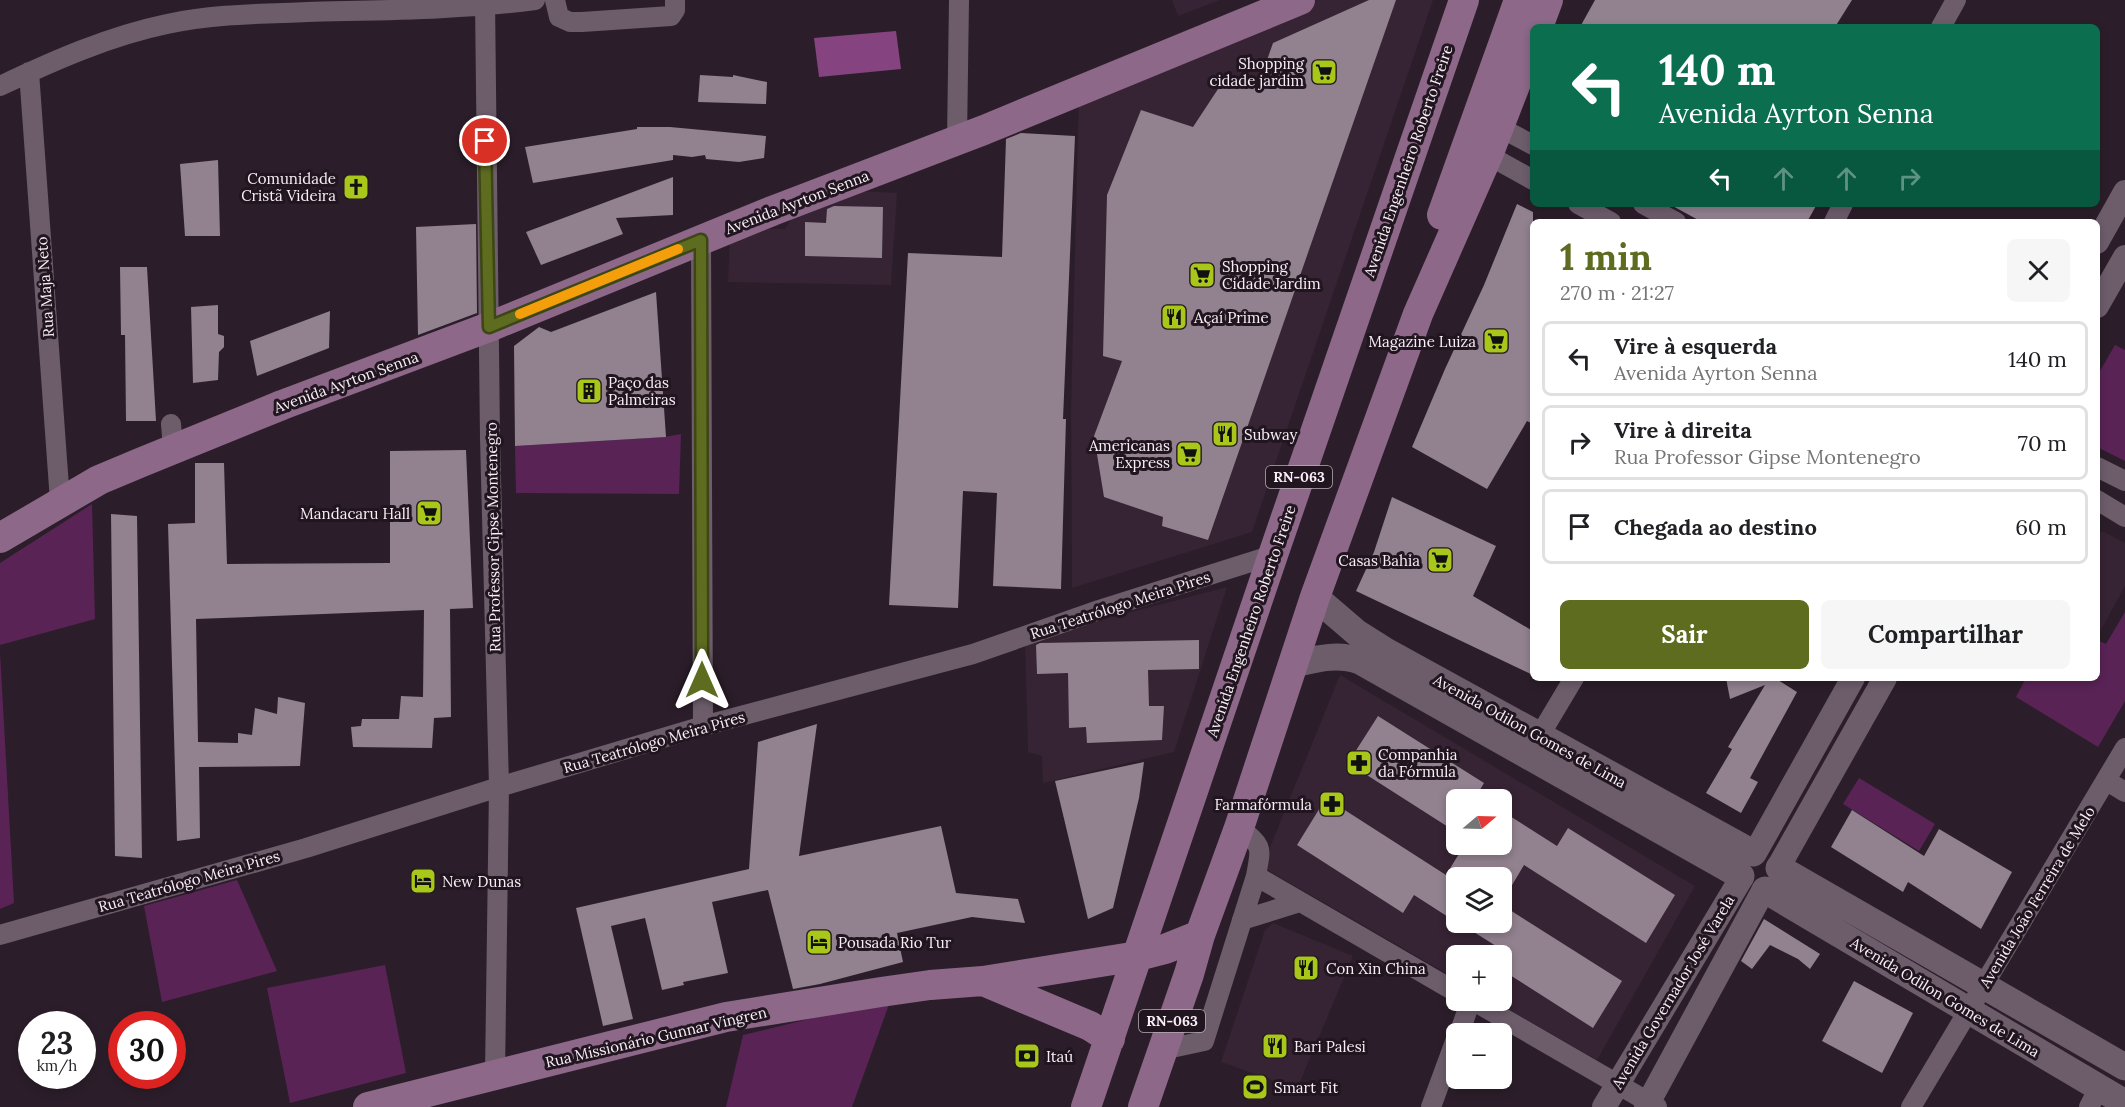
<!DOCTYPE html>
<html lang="pt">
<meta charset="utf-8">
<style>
:root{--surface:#fff;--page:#f6f6f6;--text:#202124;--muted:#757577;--line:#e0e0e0;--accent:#5e6c20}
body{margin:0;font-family:Lora,serif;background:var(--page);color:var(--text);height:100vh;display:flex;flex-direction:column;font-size:22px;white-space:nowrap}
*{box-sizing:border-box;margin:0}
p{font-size:20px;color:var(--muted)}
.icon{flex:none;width:33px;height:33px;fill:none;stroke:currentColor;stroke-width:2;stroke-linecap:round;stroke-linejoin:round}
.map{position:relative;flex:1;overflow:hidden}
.panel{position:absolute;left:1530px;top:219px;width:570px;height:462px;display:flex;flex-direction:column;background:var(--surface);border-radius:9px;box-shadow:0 3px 9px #0003}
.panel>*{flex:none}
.hud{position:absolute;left:1530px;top:24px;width:570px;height:183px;border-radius:9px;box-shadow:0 3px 9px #0003;background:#0b6e4f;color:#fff;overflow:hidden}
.needle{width:39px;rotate:71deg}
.buttons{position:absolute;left:1446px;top:789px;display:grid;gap:12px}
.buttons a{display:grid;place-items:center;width:66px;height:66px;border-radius:9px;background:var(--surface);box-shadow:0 3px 9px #0003;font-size:30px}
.speed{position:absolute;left:18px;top:1011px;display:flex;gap:12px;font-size:30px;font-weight:700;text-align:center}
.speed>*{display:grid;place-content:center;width:78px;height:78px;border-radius:50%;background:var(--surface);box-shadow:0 3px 9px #0003;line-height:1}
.speed small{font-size:15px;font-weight:400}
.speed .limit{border:9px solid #d22;background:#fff;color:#111}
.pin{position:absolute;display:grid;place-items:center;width:51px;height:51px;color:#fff;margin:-26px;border:3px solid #fff;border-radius:50%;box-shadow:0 2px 6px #0007}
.me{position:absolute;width:66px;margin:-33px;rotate:0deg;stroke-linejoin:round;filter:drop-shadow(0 0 4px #0008)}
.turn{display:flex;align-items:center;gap:21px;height:126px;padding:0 30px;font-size:27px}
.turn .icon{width:78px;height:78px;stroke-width:2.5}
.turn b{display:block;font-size:42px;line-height:51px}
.lanes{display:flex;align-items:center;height:57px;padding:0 30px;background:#0003;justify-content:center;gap:30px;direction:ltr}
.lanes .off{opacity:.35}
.round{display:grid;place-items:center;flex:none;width:63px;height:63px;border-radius:9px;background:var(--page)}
.head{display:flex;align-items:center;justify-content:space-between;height:102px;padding:0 30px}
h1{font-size:36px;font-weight:700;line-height:45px;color:var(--accent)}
.cta{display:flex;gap:12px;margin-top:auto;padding:12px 30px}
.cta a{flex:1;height:69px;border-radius:9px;background:var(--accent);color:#fff;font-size:24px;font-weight:700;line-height:69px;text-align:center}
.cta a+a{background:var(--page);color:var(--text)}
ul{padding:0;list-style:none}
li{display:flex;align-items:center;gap:18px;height:75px;margin:0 12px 9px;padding:0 18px;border:3px solid var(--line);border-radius:9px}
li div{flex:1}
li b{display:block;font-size:22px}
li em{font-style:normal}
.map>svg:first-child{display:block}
</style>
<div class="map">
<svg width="2125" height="1107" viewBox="0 0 2125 1107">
<rect width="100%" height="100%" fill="#2b1e2a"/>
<path fill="#362334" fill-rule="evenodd" d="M1172 0H1220L1178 16Z
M1317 0H1433L1252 532 1072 588 1071 407 1079 95Z
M835 190 897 193 891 285 728 282 730 237 745 229H785L798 209Z
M2102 531 2125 543V586L2097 637V540Z
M1227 587 1174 752 1043 783 1042 756 1028 752 1025 640Z
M1340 675 1695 886 1597 1060 1494 1001 1502 1000V956H1456V979L1262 867ZM1456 800H1502V844H1456ZM1456 878H1502V922H1456Z
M1273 923 1353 956 1297 1089 1221 1062 1265 930Z"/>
<path fill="#592355" d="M2115 345 2125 350V461L2097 447V376Z
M681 434 679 494 516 493 515 446 665 437Z
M92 504 95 619 0 645V563Z
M2125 612V701L2098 747 2016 697 2026 678H2097V640L2106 644Z
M0 652 14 903 0 909Z
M1859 778 1935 824 1919 851 1843 804Z
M237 880 277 971 162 1002 144 906Z
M385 965 406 1073 290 1103 267 988Z
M891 999 852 1107H726L743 1035Z"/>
<path fill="#854380" d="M896 31 901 69 819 77 814 38Z"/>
<path fill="#92818f" d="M1369 0H1396L1208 540 1162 526 1163 517 1104 497 1094 436 1122 361 1103 356 1107 195 1141 110 1193 127 1220 86H1258L1273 43Z
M1595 0H1852L1835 27H1580Z
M700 75 733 77V75L767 82 766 104 698 102Z
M637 127H670L766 136 764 158 739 162 706 159 705 155 692 157 673 155V160L533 183 525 147 637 129Z
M1021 133 1075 136 1063 419H1066L1061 589 993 586 997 493 963 491 958 608 889 605 908 253 1002 257 1006 139Z
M218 160 220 236H185L180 164Z
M673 177V215L616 218 623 234 541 265 526 232Z
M1517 204 1533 212V424L1527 421 1487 489 1412 447 1445 369 1484 285Z
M1669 204H1817L1807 222H1702Z
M834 206 883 207 882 258 805 256V222L826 223 827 209Z
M476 224 477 313 418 335 416 227Z
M120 267H147L156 421H126L125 335H121Z
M656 292 666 437 515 446 514 346 539 327 551 332Z
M218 305V334L224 336V347L219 352 218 380 193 383 191 307Z
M330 311 329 348 257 376 250 341Z
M466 450 473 608 450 609 451 717 434 718 432 748 353 747 351 727 361 726 362 719H399L401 696 423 697 424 610 196 619 198 742 238 743V733L252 735 255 708 277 714 278 697 305 703 300 766 199 767 200 838 177 841 168 524 195 523V463H224L227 564 390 563V451Z
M1392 497 1496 546 1473 596 1533 631V675L1356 591 1374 552Z
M111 514 137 516 142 858 115 856Z
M1199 640V669L1148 670 1149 706H1164L1162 740 1087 743 1086 727 1069 728 1068 673 1037 674 1036 645 1040 643Z
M1726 678H1781L1778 680 1797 692 1750 778 1758 782 1741 813 1706 793 1732 749 1728 747 1765 685 1730 699Z
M1378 716 1484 783 1474 800H1456V832L1348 763Z
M817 724 799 856 941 826 956 893 1018 899 1025 923 972 917 897 933 903 962 820 984 793 989 768 890 712 902 728 973 683 982 684 985 662 990 645 918 611 926 633 1019 603 1026 576 908 749 869 758 742Z
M1144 762 1139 798 1113 908 1088 919 1055 781Z
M1326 798 1446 875 1465 844H1502V811L1557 846 1568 828 1675 895 1646 943 1524 865 1502 902V878H1451L1456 881V922L1414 895 1403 913 1297 845Z
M1852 810 1924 856 1939 829 2012 872 1981 929 1908 882 1903 892 1831 847Z
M1502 905 1622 981 1593 1028 1502 970V956H1490L1496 946 1458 922H1502Z
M1764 919 1820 954 1810 969 1798 959 1770 945 1752 969 1741 961Z
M1854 981 1913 1013 1882 1073 1822 1041Z"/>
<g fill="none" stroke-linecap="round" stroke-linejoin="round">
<path stroke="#6d5d6b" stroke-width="20" d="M485 0 490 438 499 787 495 1074
M555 0 559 17 570 22H582L671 16 675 10V0
M1941 27 1956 0
M29 72 60 501
M0 86C53 61 109 36 167 24 213 14 260 14 307 12 383 10 460 10 535 0
M1499 127 1533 145
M957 140 959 0
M1488 155 1533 180
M1578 204 1611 222
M1643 204 1676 222
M1834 222 1843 204
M701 240 703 726
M171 424 173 449
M2097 467 2125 481
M2097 500 2125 517
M1540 735 1574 678
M2107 781 2125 792
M1256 876 1456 992
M1242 920 1300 902
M0 935 306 848 499 787 703 726 973 654 1099 610 1273 555
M1472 1000 1657 1107
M1459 1034 1471 1000
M1162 1050 1204 1041 1256 876C1261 847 1264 847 1239 828
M1431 1107 1456 1039
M1911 1107 2125 748
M2089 1107 2099 1088"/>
<path stroke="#6d5d6b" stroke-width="24" d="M2097 242 2125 192
M2097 306 2125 257
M1755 853 1853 678
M1779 866 1885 678
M1604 1107 1742 877
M1646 1107 1763 891"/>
<path stroke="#6d5d6b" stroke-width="27" d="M1315 597 1357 633 1384 650 1753 853
M1294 664C1316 659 1337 653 1360 661L1741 876
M1779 868 2125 1067
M1765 890 2125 1103"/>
<path stroke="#8d6889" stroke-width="30" d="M1538 27 1548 0
M1442 215 1519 0
M0 538 99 480 142 462 282 405 489 327 772 211 984 130 1300 0
M983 981 1090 1026 1110 1039
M368 1107 726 1017 881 992 930 985 983 981 1138 956 1165 949 1200 935
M1086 1107 1273 555 1464 0
M1143 1107 1189 974 1200 935 1239 828 1315 597 1418 314 1488 155 1533 39"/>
</g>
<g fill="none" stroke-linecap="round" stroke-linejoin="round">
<g stroke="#3d4615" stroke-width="15">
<path id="route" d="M485 141 489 327 701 240 702 680"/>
</g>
<use href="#route" stroke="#5e6c20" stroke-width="10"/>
<path stroke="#f59e0b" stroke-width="10" d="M520 314 678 249"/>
</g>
<defs>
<g id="supermarket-square" transform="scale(1.35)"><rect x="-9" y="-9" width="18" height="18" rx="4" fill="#a9c71b" stroke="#211520"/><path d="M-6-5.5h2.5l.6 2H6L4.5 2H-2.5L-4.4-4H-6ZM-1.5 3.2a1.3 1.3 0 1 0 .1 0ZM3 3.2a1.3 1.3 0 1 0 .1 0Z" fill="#111"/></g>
<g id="church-square" transform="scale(1.35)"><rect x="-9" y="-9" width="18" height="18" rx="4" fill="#a9c71b" stroke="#211520"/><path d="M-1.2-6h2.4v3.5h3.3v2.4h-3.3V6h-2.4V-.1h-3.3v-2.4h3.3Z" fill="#111"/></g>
<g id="restaurant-square" transform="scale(1.35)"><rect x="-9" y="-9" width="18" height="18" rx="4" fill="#a9c71b" stroke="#211520"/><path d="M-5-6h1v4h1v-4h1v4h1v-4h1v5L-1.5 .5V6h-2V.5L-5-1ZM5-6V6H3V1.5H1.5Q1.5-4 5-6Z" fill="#111"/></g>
<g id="building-square" transform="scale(1.35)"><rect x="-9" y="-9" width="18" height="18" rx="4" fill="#a9c71b" stroke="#211520"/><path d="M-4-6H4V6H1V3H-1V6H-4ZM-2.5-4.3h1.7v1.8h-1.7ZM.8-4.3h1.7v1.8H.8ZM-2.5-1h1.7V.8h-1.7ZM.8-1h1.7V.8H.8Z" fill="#111"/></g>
<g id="pharmacy-square" transform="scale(1.35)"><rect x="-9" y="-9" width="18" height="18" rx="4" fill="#a9c71b" stroke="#211520"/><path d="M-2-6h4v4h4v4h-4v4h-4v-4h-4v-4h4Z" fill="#111"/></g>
<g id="hotel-square" transform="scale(1.35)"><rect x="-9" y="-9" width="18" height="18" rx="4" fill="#a9c71b" stroke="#211520"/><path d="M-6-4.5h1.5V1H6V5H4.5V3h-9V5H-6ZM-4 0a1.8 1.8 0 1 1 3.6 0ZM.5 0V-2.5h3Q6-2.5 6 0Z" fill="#111"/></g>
<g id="bank-square" transform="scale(1.35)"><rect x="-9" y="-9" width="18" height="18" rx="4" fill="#a9c71b" stroke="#211520"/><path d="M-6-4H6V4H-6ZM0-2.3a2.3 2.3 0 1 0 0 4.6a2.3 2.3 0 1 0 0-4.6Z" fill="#111"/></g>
<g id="stadium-square" transform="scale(1.35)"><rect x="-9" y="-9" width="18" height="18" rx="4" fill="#a9c71b" stroke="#211520"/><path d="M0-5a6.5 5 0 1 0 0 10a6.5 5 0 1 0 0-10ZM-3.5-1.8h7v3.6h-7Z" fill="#111"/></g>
</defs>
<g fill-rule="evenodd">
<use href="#supermarket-square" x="1324" y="72"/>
<use href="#church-square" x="356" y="187"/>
<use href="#supermarket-square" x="1202" y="275"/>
<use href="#restaurant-square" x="1174" y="317"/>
<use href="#supermarket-square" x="1496" y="341"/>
<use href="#building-square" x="589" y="391"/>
<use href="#restaurant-square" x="1225" y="434"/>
<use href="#supermarket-square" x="1189" y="454"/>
<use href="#supermarket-square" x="429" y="513"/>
<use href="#supermarket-square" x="1440" y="560"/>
<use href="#pharmacy-square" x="1359" y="763"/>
<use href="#pharmacy-square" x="1332" y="804"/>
<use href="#hotel-square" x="423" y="881"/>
<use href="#hotel-square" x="819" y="942"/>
<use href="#restaurant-square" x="1306" y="968"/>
<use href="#restaurant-square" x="1275" y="1046"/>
<use href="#bank-square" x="1027" y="1056"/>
<use href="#stadium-square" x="1255" y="1087"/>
</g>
<g text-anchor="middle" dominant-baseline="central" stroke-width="6" stroke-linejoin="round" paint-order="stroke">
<g fill="#211520" stroke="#b8aeb6" stroke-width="1.5">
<rect x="1266" y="466" width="66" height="22" rx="4.5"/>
<rect x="1139" y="1010" width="66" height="22" rx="4.5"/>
</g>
<g font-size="14" font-weight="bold" fill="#f9eff7">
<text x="1299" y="477">RN-063</text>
<text x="1172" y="1021">RN-063</text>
</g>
<g font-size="15" fill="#f9eff7" stroke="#211520" text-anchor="start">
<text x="1304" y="63" text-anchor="end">Shopping<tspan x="1304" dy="17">cidade jardim</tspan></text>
<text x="336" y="178" text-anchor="end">Comunidade<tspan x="336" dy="17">Cristã Videira</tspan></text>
<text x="1222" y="266">Shopping<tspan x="1222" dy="17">Cidade Jardim</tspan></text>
<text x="1194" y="317">Açaí Prime</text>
<text x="1476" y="341" text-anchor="end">Magazine Luiza</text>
<text x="608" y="382">Paço das<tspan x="608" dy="17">Palmeiras</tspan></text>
<text x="1244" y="434">Subway</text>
<text x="1170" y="445" text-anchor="end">Americanas<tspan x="1170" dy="17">Express</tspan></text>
<text x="410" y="513" text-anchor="end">Mandacaru Hall</text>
<text x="1420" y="560" text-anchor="end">Casas Bahia</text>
<text x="1378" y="754">Companhia<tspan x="1378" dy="17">da Fórmula</tspan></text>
<text x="1312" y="804" text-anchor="end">Farmafórmula</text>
<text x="442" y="881">New Dunas</text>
<text x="838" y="942">Pousada Rio Tur</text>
<text x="1326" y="968">Con Xin China</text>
<text x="1294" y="1046">Bari Palesi</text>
<text x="1046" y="1056">Itaú</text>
<text x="1274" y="1087">Smart Fit</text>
</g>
<g font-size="15" fill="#f9eff7" stroke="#211520">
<text transform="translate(1408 161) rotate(-71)">Avenida Engenheiro Roberto Freire</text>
<text transform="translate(797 202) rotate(-21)">Avenida Ayrton Senna</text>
<text transform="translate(45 287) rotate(-94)">Rua Maja Neto</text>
<text transform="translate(346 382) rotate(-20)">Avenida Ayrton Senna</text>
<text transform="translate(493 537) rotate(-91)">Rua Professor Gipse Montenegro</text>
<text transform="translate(1120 605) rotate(-18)">Rua Teatrólogo Meira Pires</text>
<text transform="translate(1251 621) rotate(-71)">Avenida Engenheiro Roberto Freire</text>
<text transform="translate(1530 731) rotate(29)">Avenida Odilon Gomes de Lima</text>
<text transform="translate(654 742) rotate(-16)">Rua Teatrólogo Meira Pires</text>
<text transform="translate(189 881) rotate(-16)">Rua Teatrólogo Meira Pires</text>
<text transform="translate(2037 897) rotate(-59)">Avenida João Ferreira de Melo</text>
<text transform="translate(1673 992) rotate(-59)">Avenida Governador José Varela</text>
<text transform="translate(1945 997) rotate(31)">Avenida Odilon Gomes de Lima</text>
<text transform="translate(656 1037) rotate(-13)">Rua Missionário Gunnar Vingren</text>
</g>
</g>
</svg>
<div class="buttons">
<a><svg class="needle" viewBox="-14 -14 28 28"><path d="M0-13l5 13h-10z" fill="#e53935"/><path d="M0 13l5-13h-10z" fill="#757577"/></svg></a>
<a><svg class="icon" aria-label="layers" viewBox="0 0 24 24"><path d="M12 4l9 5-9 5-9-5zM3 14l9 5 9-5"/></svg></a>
<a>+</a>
<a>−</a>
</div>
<div class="speed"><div>23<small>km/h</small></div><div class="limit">30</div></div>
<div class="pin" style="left:485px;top:141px;background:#d93025"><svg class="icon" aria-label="arrive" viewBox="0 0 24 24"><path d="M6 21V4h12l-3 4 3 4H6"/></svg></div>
<svg class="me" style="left:702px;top:680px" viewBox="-20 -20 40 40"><path d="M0-17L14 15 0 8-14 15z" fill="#5e6c20" stroke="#fff" stroke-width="4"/></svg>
<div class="hud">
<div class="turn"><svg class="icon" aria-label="left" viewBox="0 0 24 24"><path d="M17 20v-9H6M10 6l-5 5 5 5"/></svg><div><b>140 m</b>Avenida Ayrton Senna</div></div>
<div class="lanes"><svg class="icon" aria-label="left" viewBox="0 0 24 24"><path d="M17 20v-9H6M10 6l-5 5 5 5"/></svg><svg class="icon off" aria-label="ahead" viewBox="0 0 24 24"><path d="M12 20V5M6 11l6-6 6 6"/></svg><svg class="icon off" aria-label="ahead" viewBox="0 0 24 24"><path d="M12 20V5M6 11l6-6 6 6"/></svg><svg class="icon off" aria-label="right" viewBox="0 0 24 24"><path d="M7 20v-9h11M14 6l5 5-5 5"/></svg></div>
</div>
<section class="panel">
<div class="head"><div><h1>1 min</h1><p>270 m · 21:27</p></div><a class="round"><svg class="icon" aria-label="close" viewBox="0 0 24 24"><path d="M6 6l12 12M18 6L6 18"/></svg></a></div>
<ul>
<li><svg class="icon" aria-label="left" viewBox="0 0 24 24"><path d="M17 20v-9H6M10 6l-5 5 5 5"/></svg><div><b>Vire à esquerda</b><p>Avenida Ayrton Senna</p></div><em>140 m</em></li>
<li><svg class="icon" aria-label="right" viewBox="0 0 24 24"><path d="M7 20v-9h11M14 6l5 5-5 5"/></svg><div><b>Vire à direita</b><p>Rua Professor Gipse Montenegro</p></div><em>70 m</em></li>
<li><svg class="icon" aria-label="arrive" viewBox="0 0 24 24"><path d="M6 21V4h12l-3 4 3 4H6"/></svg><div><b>Chegada ao destino</b></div><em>60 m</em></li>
</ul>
<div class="cta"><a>Sair</a><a>Compartilhar</a></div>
</section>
</div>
